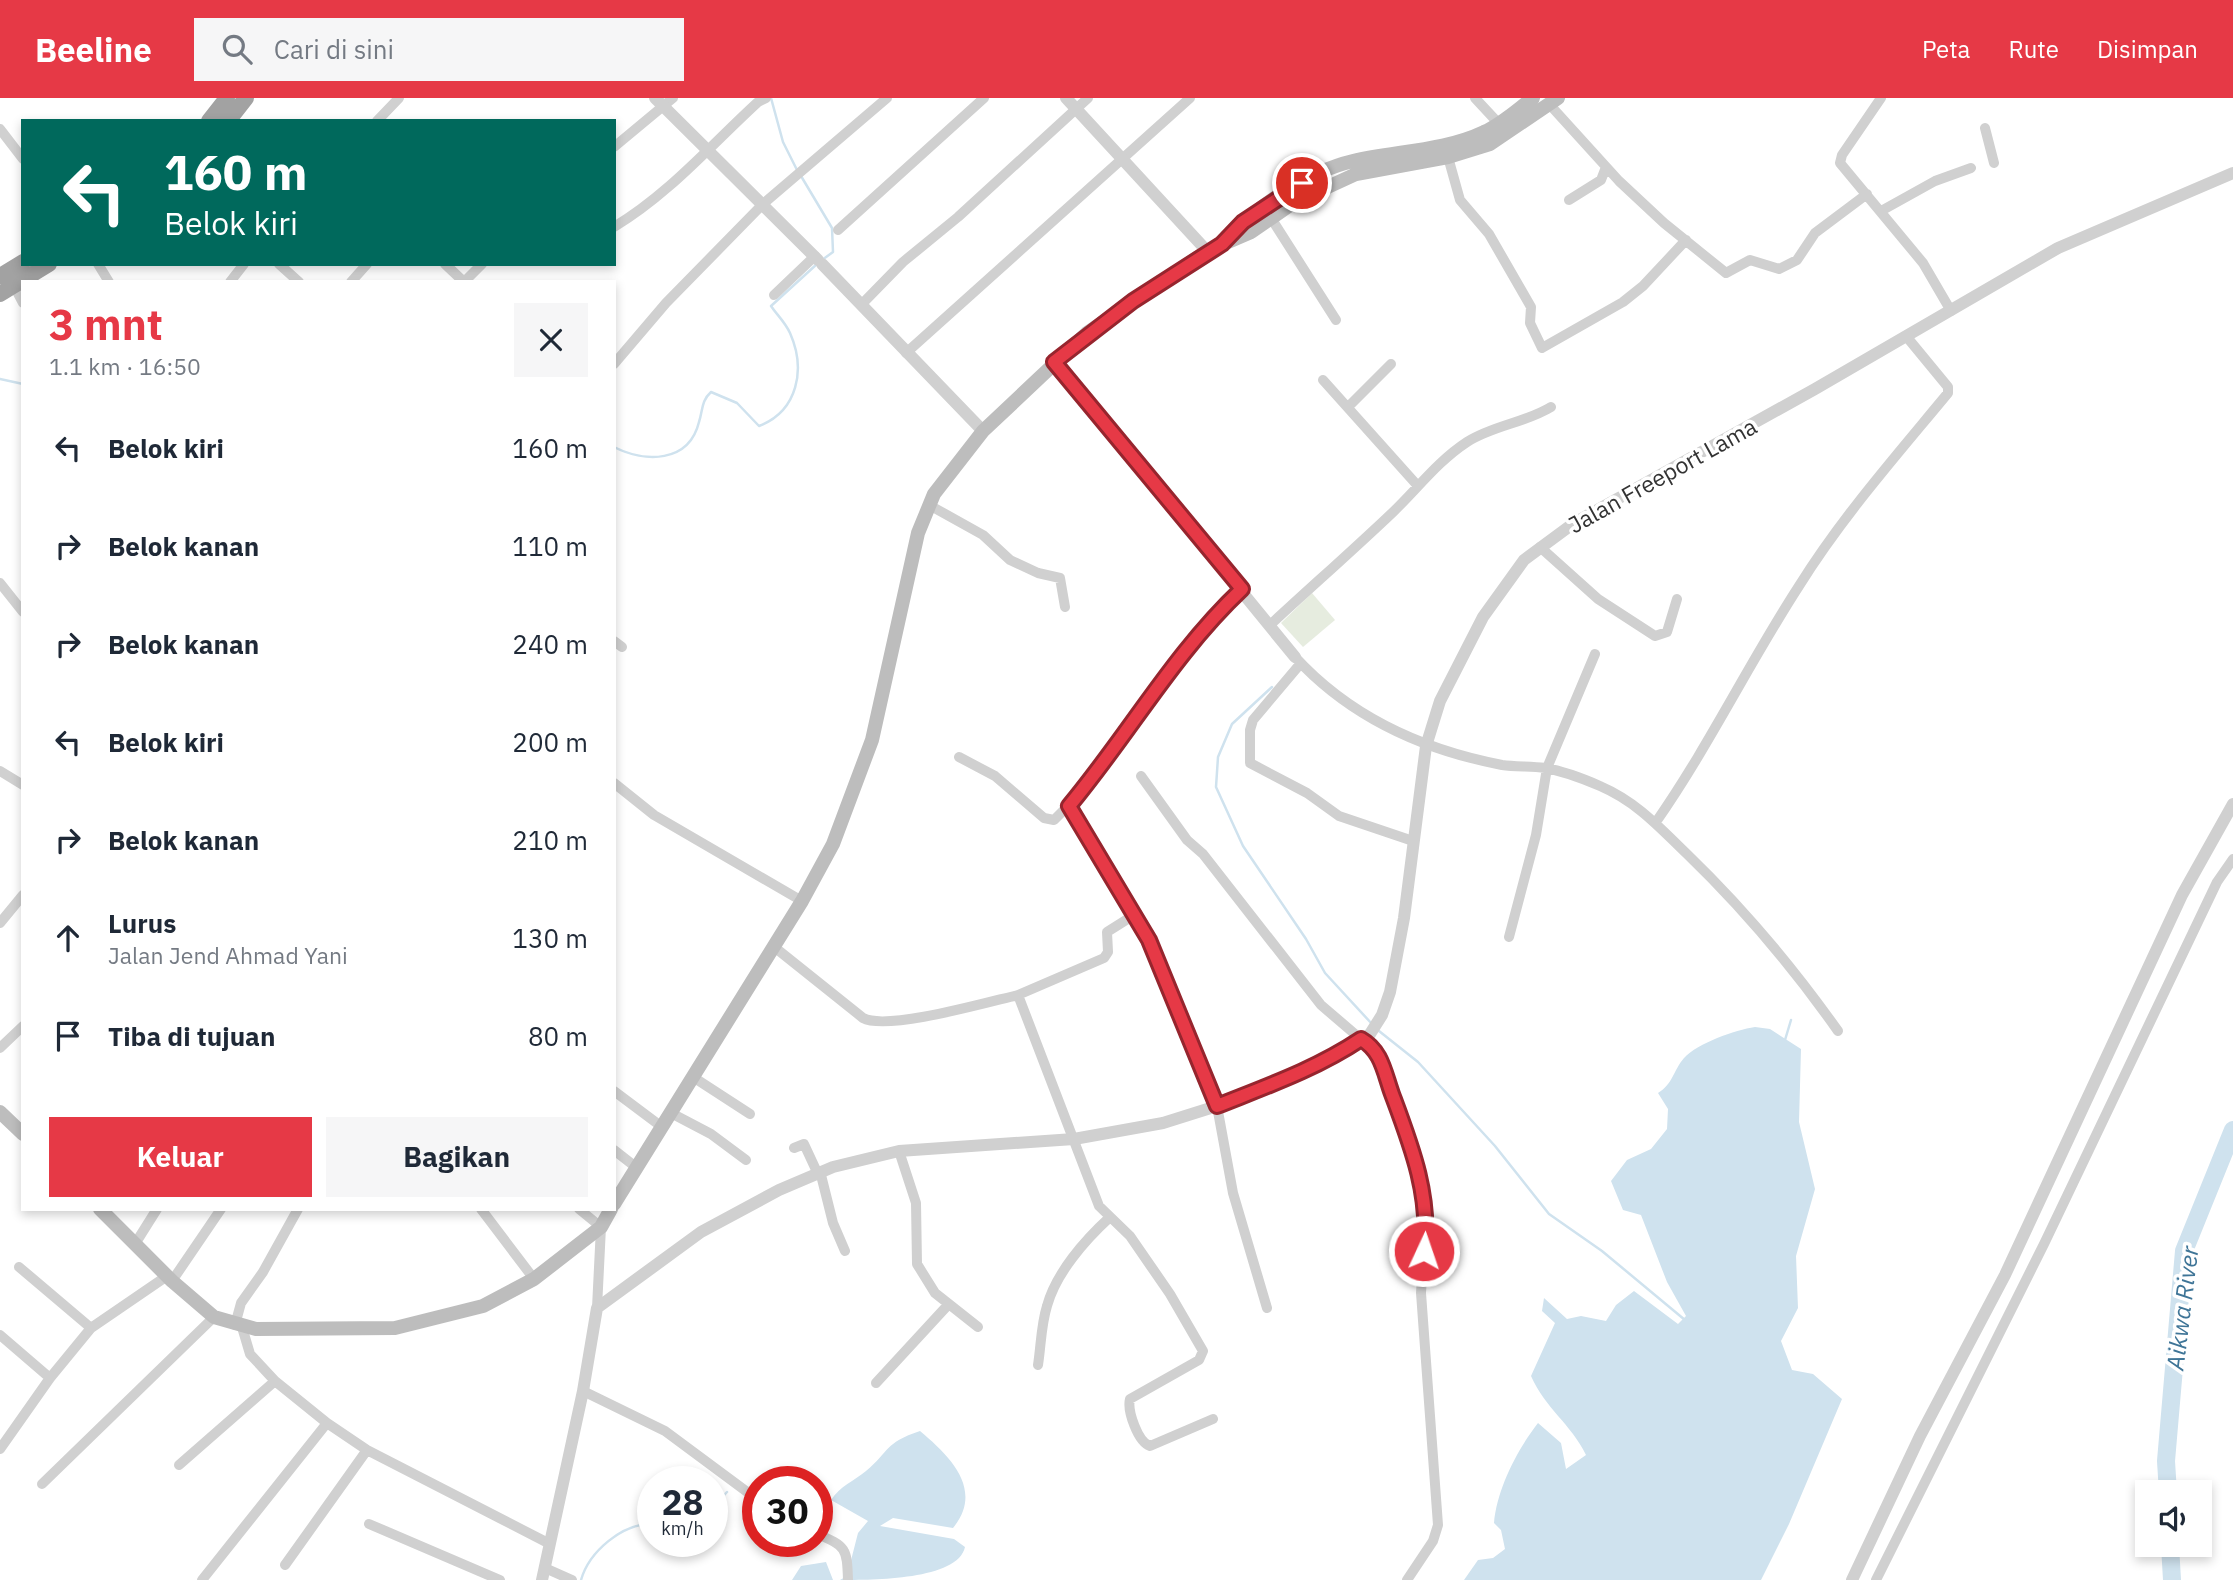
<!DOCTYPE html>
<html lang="id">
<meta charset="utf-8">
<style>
:root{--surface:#fff;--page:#f6f6f7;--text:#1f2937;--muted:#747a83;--accent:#e63946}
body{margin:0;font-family:"IBM Plex Sans",sans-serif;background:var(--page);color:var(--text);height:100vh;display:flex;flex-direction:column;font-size:26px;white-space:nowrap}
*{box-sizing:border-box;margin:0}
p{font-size:23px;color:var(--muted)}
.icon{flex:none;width:38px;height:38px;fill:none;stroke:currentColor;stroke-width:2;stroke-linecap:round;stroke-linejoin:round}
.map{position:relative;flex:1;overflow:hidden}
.sheet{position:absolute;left:21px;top:182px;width:595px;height:931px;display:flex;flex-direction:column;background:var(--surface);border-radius:0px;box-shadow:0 4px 10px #0003}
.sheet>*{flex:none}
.banner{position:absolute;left:21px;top:21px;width:595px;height:147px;border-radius:0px;box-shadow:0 4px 10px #0003;background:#00695c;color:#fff;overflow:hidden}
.controls{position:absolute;left:2135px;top:1382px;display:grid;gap:14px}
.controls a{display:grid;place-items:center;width:77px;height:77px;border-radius:0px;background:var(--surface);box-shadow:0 4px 10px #0003;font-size:35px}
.speed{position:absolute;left:637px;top:1368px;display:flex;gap:14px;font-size:35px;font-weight:700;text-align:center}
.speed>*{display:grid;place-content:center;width:91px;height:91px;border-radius:50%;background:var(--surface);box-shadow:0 4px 10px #0003;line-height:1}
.speed small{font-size:18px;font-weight:400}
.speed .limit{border:10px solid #d22;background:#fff;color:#111}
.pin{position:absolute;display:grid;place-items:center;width:60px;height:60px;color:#fff;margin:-30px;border:4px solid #fff;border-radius:50%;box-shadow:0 2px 7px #0007}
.me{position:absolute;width:77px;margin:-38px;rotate:3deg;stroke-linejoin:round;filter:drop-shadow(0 0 5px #0008)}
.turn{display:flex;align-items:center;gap:24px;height:147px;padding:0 28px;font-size:32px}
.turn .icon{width:91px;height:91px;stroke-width:2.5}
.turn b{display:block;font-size:49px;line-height:60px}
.round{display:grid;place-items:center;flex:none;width:74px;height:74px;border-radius:0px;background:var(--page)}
.headline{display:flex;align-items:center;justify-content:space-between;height:119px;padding:0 28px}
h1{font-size:42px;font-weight:800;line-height:52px;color:var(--accent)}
.action{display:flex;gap:14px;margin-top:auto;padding:14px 28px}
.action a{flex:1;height:80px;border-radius:0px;background:var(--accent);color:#fff;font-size:28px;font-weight:800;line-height:80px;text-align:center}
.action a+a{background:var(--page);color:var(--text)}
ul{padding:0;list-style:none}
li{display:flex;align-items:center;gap:21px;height:98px;padding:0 28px}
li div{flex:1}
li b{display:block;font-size:26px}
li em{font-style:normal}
header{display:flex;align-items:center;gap:42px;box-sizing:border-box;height:98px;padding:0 35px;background:var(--accent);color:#fff}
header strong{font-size:33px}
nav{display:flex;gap:38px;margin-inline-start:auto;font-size:24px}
.search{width:490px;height:63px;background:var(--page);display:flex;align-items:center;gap:18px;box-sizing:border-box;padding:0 24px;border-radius:0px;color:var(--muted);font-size:26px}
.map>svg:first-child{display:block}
</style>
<header>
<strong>Beeline</strong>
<div class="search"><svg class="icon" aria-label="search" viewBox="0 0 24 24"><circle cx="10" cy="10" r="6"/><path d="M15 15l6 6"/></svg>Cari di sini</div>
<nav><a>Peta</a><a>Rute</a><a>Disimpan</a></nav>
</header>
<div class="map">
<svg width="2233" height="1482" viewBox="0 0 2233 1482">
<rect width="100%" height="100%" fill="#fff"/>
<path fill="#e6ecdf" d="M1312 495 1335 522 1303 549 1281 525Z"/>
<path fill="#cfe2ee" d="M1755 929 1770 931 1801 951 1799 1024 1815 1091 1796 1158 1798 1210 1781 1243 1792 1272 1813 1276 1842 1301 1789 1426 1761 1482H1464L1478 1462 1493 1460 1505 1451 1501 1432 1494 1425C1497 1391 1517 1352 1538 1325L1561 1345 1566 1371 1586 1357C1571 1326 1545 1310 1531 1278L1555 1225 1542 1213 1544 1200 1567 1221 1581 1218 1606 1223 1616 1207 1634 1193 1678 1226 1686 1218 1667 1184 1641 1117 1623 1112 1611 1083 1627 1062 1651 1051 1667 1031 1668 1011 1658 995C1673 986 1673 973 1684 960 1698 945 1735 932 1755 929Z
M920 1333C951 1359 984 1392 953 1430L893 1420 880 1428 954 1441 965 1449C958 1482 873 1482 840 1482L847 1478 858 1435 868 1423 831 1402C840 1388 854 1383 866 1373 890 1353 884 1345 920 1333Z
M826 1464 833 1482H792L801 1468Z"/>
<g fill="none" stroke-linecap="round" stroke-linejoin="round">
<path stroke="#cfe2ee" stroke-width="2.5" d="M771 0 783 44 797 72
M801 78 832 130 833 154 822 162
M0 281 23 286
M614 349C645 365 689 365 699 324 703 312 701 303 711 294L737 305 759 328C798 313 806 271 790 235 785 224 777 217 771 208L817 166
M1272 589 1232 626 1218 659 1216 689 1243 748 1306 841 1325 875 1372 926
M1379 933 1418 964 1495 1048 1549 1116 1602 1153 1685 1222
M1785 942 1791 922
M712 1410 727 1394
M581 1482C589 1454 622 1425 653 1426"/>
<path stroke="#cfe2ee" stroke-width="18" d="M2168 1395 2166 1363 2184 1153 2233 1032
M2170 1447 2172 1482"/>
<path stroke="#d0d0d0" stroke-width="10" d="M1475 0 1501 28
M1881 0 1842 57 1840 65 1923 165 1951 213
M1550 7 1619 83 1664 125 1726 175 1750 162 1779 171 1797 162 1815 135 1867 96
M377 23 399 0
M1985 30 1994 65
M0 31 23 61
M614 49 673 0
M1448 59 1460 102 1489 136 1531 209 1530 225 1542 250 1623 204 1643 188 1686 142
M1569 102 1601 82 1606 69
M1881 113 1935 83 1971 70
M1271 120 1336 222
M614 129C669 96 711 47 758 4L766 0
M838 132 984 0
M98 166 109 184
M279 166 299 184
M445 166 464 184
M230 184 244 166
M351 184 367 166
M464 184 482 166
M14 188 23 205
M774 197 815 158
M861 207 903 164 958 119 1088 0
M906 255 1190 0
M614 266 666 205 763 106 887 0
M1323 282 1417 387
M1348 309 1391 266
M929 407 983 437 1010 462 1038 475 1060 480 1065 509
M1540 449 1598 501 1655 538 1667 534 1677 501
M0 485 23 514
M1270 527C1311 489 1353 452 1393 414 1418 390 1438 363 1467 344 1494 327 1525 325 1551 309
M614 543 622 549
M1295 559C1350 619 1424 652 1502 667 1516 669 1531 668 1545 670 1563 673 1584 681 1600 688 1637 704 1659 729 1687 756 1744 811 1792 868 1838 933
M1301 565 1253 622 1250 632V665L1307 695 1339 718 1413 743
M959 659 995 678 1044 720 1054 722 1073 703 1144 612 1187 548 1243 491
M0 673 23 687
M1141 678 1187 742 1203 756 1321 907 1377 955 1408 1035 1426 1116 1421 1195 1438 1427 1433 1443 1407 1482
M614 685 654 717 802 803
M1069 708 1149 842 1217 1008 1233 1095 1267 1210
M1656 724C1709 648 1749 565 1799 488 1842 419 1896 358 1948 295V289L1906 238
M0 825 23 797
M1509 839 1536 737 1547 670 1595 556
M773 848 863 920C887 933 988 904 1018 897L1099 1108 1130 1138 1170 1196 1203 1253 1199 1262 1130 1301C1127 1313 1138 1344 1150 1348L1213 1321
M1018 897 1104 860 1108 854 1107 834 1134 817
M0 950 23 928
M693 979 750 1016
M614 993 662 1029
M671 1015 711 1036 746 1062
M794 1050 804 1046 817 1074
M614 1052 637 1070
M899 1053 916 1105 917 1166 935 1195 978 1229
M820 1073 833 1125 845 1153
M481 1111 534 1181
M579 1111 601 1129 597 1210
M135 1146 157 1111
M19 1169 91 1230
M172 1183 221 1111
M235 1227 241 1205 263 1174 298 1111
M242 1229 250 1256 275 1283 327 1325 367 1352 550 1446
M0 1237 50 1280
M1038 1267C1041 1248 1041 1227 1047 1208 1056 1175 1085 1142 1109 1120
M876 1285 947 1208
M583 1293 665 1333 758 1402
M0 1351 50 1280 91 1230 167 1178
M179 1367 275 1283
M42 1386 214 1219
M369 1426 500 1482
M817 1436C846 1448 847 1450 848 1482
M285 1467 367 1352
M545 1470 572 1482
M202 1482 327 1325
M1876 1482 2044 1146 2217 784 2233 761"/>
<path stroke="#d0d0d0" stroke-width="12" d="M655 0 818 162
M1066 0 1207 153
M822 166 983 333
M1054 264 1295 559
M542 1482 583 1293 597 1210 701 1134 779 1092 833 1069 899 1053 1074 1041 1163 1025 1217 1008 1306 972 1344 954 1370 936 1382 917 1390 894 1404 820 1426 648 1440 603 1483 519 1524 462 1574 425 1815 291 2058 150 2233 75
M1852 1482 1920 1338 2005 1177 2182 797 2233 706"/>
<path stroke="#bdbdbd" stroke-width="14" d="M1226 142C1257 108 1307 74 1353 63 1396 53 1444 53 1484 34 1502 26 1518 11 1533 0
M0 1014 23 1036
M614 1106 802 803 833 746 872 642 918 435 934 396 983 333 1087 235 1207 153 1251 134 1293 105 1356 76 1448 59 1490 46 1558 0
M100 1111 172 1183 214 1219 256 1231 395 1230 483 1208 534 1181 601 1129 611 1111"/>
<path stroke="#a2a2a2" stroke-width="16" d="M209 23 227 0
M228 23 246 0
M0 178 23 164
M0 196 49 166"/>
</g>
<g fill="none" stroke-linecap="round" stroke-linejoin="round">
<g stroke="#96252e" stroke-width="18">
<path id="route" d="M1302 85 1243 124 1222 146 1133 203 1054 264 1242 491C1174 555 1129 636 1069 708L1149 842 1217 1008C1267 988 1316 971 1361 941 1382 953 1384 974 1392 996 1411 1047 1431 1098 1424 1153"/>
</g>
<use href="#route" stroke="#e63946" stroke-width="12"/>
</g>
<g text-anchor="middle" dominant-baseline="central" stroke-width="7" stroke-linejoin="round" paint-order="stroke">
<g font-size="23" fill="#333" stroke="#fff">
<text transform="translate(1662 377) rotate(-29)">Jalan Freeport Lama</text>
</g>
<g font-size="24" font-style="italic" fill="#3f7597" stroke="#fff">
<text transform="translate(2182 1210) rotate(-83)">Aikwa River</text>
</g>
</g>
</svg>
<div class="controls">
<a><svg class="icon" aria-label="sound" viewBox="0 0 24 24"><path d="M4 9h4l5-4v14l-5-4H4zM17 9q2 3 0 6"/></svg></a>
</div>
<div class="speed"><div>28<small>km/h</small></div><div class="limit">30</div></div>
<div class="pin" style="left:1302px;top:85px;background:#d93025"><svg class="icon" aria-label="arrive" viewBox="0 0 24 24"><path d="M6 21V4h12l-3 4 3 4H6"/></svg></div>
<svg class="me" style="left:1424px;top:1153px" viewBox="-20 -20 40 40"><circle r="17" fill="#e63946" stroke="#fff" stroke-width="3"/><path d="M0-11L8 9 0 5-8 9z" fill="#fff"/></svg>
<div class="banner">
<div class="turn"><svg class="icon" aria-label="left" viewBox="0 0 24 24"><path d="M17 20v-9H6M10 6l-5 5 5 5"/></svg><div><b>160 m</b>Belok kiri</div></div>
</div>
<section class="sheet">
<div class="headline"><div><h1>3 mnt</h1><p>1.1 km · 16:50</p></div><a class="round"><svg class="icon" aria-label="close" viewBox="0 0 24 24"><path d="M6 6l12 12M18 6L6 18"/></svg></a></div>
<ul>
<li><svg class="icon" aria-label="left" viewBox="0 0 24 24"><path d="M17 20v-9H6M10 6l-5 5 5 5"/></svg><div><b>Belok kiri</b></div><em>160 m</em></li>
<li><svg class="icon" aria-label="right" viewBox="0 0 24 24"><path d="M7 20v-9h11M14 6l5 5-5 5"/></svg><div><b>Belok kanan</b></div><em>110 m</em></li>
<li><svg class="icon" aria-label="right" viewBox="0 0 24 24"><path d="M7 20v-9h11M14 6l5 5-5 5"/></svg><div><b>Belok kanan</b></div><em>240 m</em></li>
<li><svg class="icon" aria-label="left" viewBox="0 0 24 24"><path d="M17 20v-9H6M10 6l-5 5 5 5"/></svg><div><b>Belok kiri</b></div><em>200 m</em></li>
<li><svg class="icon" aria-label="right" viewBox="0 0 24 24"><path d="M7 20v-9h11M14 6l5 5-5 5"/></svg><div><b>Belok kanan</b></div><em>210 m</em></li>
<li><svg class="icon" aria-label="ahead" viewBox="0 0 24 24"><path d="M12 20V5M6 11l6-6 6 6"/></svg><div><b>Lurus</b><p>Jalan Jend Ahmad Yani</p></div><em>130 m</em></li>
<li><svg class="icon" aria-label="arrive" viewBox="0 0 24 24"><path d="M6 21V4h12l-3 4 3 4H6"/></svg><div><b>Tiba di tujuan</b></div><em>80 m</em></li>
</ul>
<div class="action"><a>Keluar</a><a>Bagikan</a></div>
</section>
</div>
